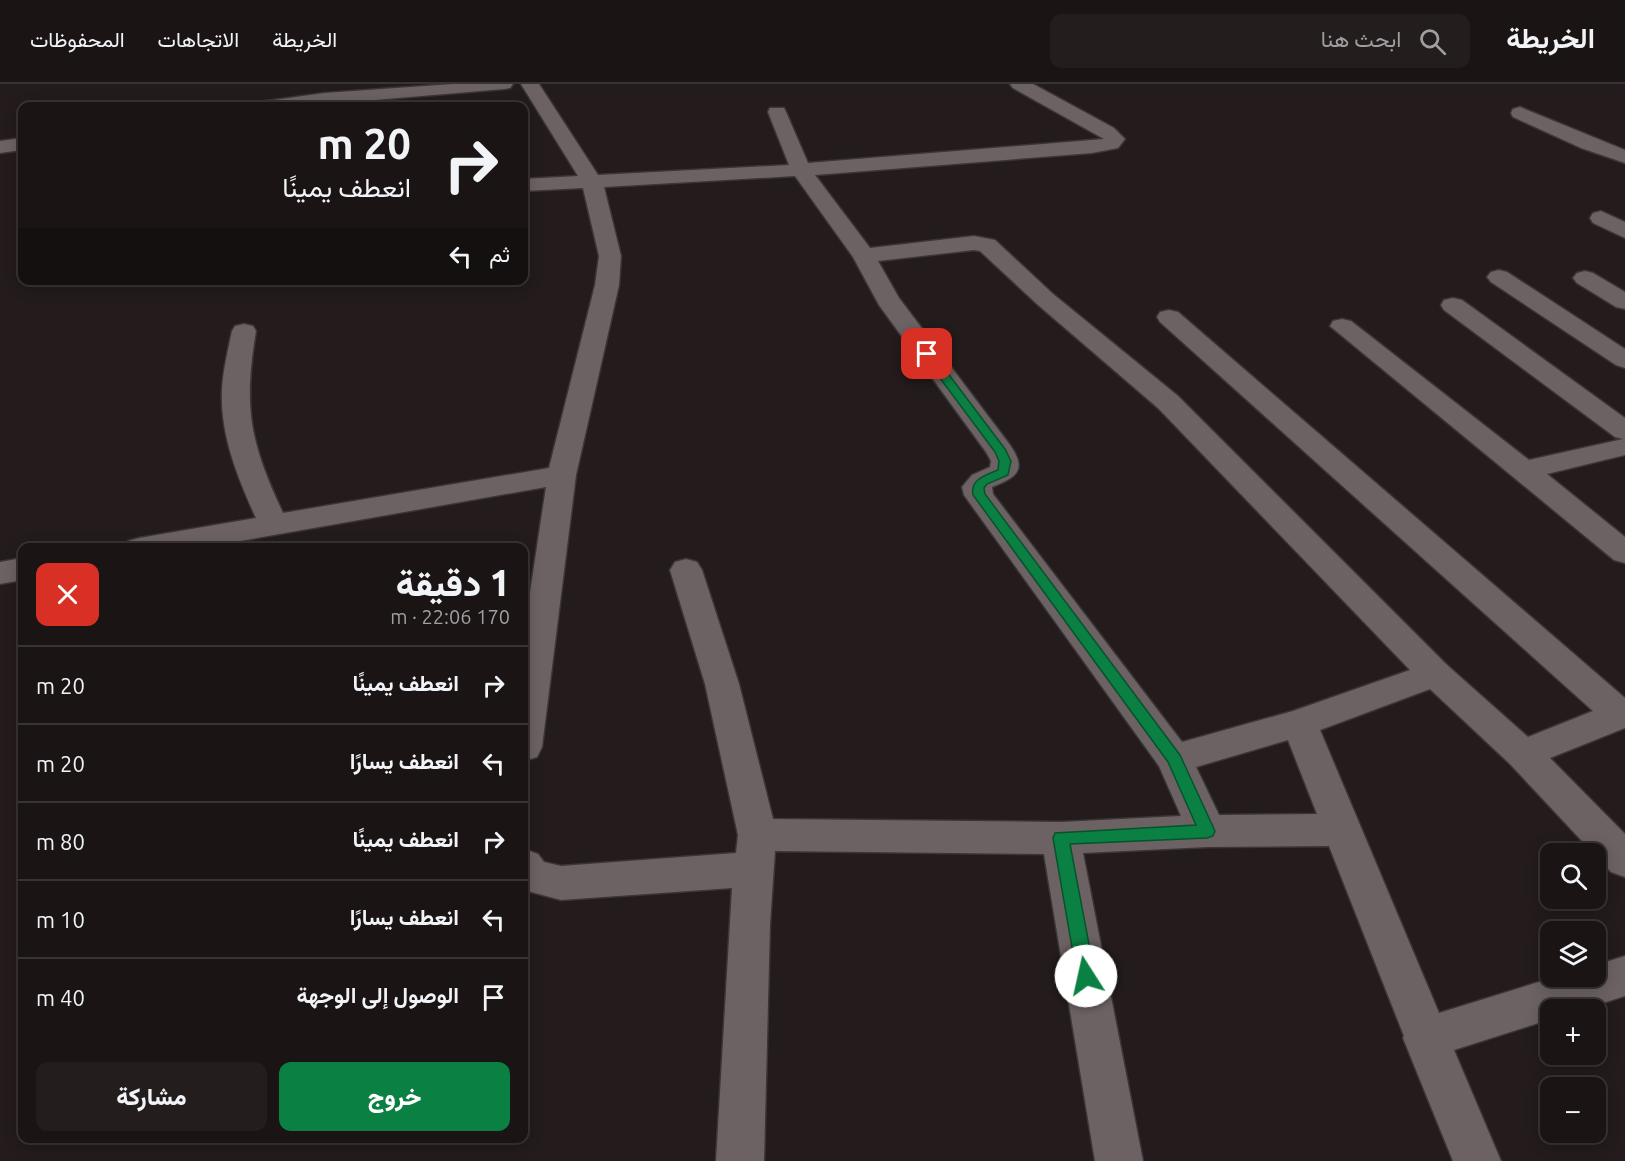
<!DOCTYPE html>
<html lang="ar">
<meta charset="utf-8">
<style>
:root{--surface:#1a1415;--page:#231d1e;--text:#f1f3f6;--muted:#9f9ea0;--line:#383334;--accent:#0b8043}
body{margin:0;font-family:Ubuntu,Vazirmatn,sans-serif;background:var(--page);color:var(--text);direction:rtl;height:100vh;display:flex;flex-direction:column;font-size:22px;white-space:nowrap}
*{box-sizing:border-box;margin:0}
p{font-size:20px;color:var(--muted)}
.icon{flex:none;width:33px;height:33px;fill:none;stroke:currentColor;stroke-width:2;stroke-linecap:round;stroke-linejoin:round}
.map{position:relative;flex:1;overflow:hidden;direction:ltr}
.side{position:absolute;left:18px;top:459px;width:510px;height:600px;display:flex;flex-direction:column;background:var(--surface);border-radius:12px;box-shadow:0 3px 15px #0003,0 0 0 2px var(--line);direction:rtl}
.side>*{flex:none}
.guide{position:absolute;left:18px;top:18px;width:510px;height:183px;border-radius:12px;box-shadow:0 3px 15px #0003,0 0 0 2px var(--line);direction:rtl;background:#1a1415;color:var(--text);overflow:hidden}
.tools{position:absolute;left:1540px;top:759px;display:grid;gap:12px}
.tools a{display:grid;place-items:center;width:66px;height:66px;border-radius:12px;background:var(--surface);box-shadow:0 3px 15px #0003,0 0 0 2px var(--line);font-size:30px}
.pin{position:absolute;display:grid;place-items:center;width:51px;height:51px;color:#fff;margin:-26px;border-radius:12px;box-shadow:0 3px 9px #0006}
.me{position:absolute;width:66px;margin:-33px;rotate:350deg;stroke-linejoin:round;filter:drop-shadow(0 0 4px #0008)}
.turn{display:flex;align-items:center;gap:21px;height:126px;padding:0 18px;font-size:27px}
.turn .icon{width:78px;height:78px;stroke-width:2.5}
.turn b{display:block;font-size:42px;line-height:51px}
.then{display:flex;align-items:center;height:57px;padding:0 18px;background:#0003;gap:12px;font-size:22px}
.round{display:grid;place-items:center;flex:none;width:63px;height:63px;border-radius:12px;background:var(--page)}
.headline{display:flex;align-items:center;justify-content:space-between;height:102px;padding:0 18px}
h1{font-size:36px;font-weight:800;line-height:45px}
.button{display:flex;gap:12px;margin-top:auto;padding:12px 18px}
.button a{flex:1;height:69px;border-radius:12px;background:var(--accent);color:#fff;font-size:24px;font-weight:800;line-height:69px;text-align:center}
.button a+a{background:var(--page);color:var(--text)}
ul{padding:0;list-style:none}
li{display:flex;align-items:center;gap:18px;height:78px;padding:0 18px;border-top:2px solid var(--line)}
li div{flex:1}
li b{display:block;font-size:22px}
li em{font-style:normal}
header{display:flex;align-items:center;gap:36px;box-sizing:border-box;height:84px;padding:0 30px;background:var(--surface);border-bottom:2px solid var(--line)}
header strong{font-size:28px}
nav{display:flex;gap:33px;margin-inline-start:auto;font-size:21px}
.search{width:420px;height:54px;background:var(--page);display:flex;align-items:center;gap:15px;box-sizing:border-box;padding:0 21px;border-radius:12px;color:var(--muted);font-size:22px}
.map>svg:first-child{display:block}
</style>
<header>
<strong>الخريطة</strong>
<div class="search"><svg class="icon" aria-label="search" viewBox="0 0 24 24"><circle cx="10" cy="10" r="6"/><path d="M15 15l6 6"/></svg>ابحث هنا</div>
<nav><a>الخريطة</a><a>الاتجاهات</a><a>المحفوظات</a></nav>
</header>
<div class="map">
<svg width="1625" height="1077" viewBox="0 0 1625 1077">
<rect width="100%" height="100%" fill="#231b1c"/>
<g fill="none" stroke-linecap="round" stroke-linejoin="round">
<g stroke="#3b3536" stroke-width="3">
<path id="minor" d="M453 0H513L510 4 504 5 304 22H257L259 18 325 9Z
M521 0H539L598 91 789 81 768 28 770 24H784L786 28 808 79 1104 55 1013 4 1010 0H1033L1114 44 1125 55 1118 64 1092 69 815 91 870 164 974 152 995 156 1053 210 1178 312 1447 581 1528 653 1593 627 1160 238 1157 233 1160 228 1169 226 1178 228 1625 614V644L1550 674 1625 750V793L1611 788 1510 680 1430 605 1320 646 1439 929 1558 892H1596V881L1625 872V912L1581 926H1551V935L1454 966 1501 1077H1453L1403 954 1404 952 1329 762 1207 763 1083 769 1143 1077H1095L1044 770 775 767 770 840 764 1077H716L732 804 561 816 524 806V765L538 770 544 778 561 782 736 769 738 751 705 600 670 486 675 478 686 475 697 478 702 486 739 600 773 735 1061 738 1181 732 1159 682 964 411 962 403 972 391 990 383 991 377 986 368 879 221 853 173 795 92 604 103 621 172 619 201 576 391 542 663 537 673 524 677V548L546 403 200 464H124L128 457 139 454 256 434C238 394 220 351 222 306 223 286 228 266 232 247L235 242 244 240 253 242 256 247C243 325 250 358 283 429L549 384 595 201 599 172 583 104 524 107V95L578 92ZM974 166 980 167 1037 220 1158 324 1410 586 1293 627 1182 658 993 410 992 403C1016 393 1028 387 1010 361L899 214 878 177ZM1288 656 1317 730 1219 731 1196 683Z
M1520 23 1625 66V79L1581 64 1513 33 1511 29 1513 25Z
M22 54V66L0 69V57Z
M1601 127 1625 138V154L1593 139 1590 134 1593 129Z
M1499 186 1507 188 1625 265V284L1616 281 1491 198 1487 193 1491 188Z
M1585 187 1593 189 1625 208V225L1616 223 1577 199 1573 194 1577 189Z
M1453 214 1462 216 1625 334V371L1547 390 1625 453V479L1614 476 1330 242 1333 237 1342 235 1351 237 1529 376 1623 355 1615 353 1444 226 1441 221 1444 216Z
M22 474V496L0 500V478Z"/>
</g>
<use href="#minor" fill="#6c6264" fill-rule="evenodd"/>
</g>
<path fill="#0b8043" stroke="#07532c" stroke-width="1.5" d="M927 266 931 267 1005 365 1011 377 1008 391 987 400 984 404 985 410 1180 671 1215 747 1213 752 1207 754 1070 760 1095 892 1092 898 1086 900 1080 898 1077 892 1053 754 1055 749 1196 741 1168 678 973 411C970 395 986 391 998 386L999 377 995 368 922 270Z"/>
</svg>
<div class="tools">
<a><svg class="icon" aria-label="search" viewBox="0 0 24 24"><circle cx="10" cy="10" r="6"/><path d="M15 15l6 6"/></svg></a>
<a><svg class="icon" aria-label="layers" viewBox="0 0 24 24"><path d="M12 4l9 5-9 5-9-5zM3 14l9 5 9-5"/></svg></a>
<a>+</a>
<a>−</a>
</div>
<div class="pin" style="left:927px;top:270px;background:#d93025"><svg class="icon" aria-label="arrive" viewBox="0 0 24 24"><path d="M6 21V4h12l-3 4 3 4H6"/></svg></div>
<svg class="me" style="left:1086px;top:892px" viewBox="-20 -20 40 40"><circle r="19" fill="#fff"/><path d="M0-13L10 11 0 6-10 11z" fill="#0b8043"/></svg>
<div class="guide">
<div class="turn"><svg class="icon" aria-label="right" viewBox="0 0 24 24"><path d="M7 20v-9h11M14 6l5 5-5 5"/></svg><div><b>20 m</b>انعطف يمينًا</div></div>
<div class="then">ثم<svg class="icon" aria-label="left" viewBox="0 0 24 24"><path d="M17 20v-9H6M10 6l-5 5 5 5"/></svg></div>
</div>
<section class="side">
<div class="headline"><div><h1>1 دقيقة</h1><p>170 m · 22:06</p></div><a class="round" style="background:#d93025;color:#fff"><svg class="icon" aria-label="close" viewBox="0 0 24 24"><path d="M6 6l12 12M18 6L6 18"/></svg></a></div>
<ul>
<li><svg class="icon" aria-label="right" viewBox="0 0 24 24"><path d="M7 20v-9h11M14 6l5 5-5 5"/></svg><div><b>انعطف يمينًا</b></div><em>20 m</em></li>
<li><svg class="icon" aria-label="left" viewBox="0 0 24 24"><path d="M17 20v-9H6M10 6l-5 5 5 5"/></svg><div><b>انعطف يسارًا</b></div><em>20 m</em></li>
<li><svg class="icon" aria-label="right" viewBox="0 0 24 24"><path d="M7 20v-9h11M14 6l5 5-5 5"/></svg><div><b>انعطف يمينًا</b></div><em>80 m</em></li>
<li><svg class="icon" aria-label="left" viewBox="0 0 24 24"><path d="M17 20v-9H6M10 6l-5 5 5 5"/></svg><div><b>انعطف يسارًا</b></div><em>10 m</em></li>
<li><svg class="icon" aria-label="arrive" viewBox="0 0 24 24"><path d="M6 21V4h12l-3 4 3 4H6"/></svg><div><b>الوصول إلى الوجهة</b></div><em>40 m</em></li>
</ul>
<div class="button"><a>خروج</a><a>مشاركة</a></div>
</section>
</div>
